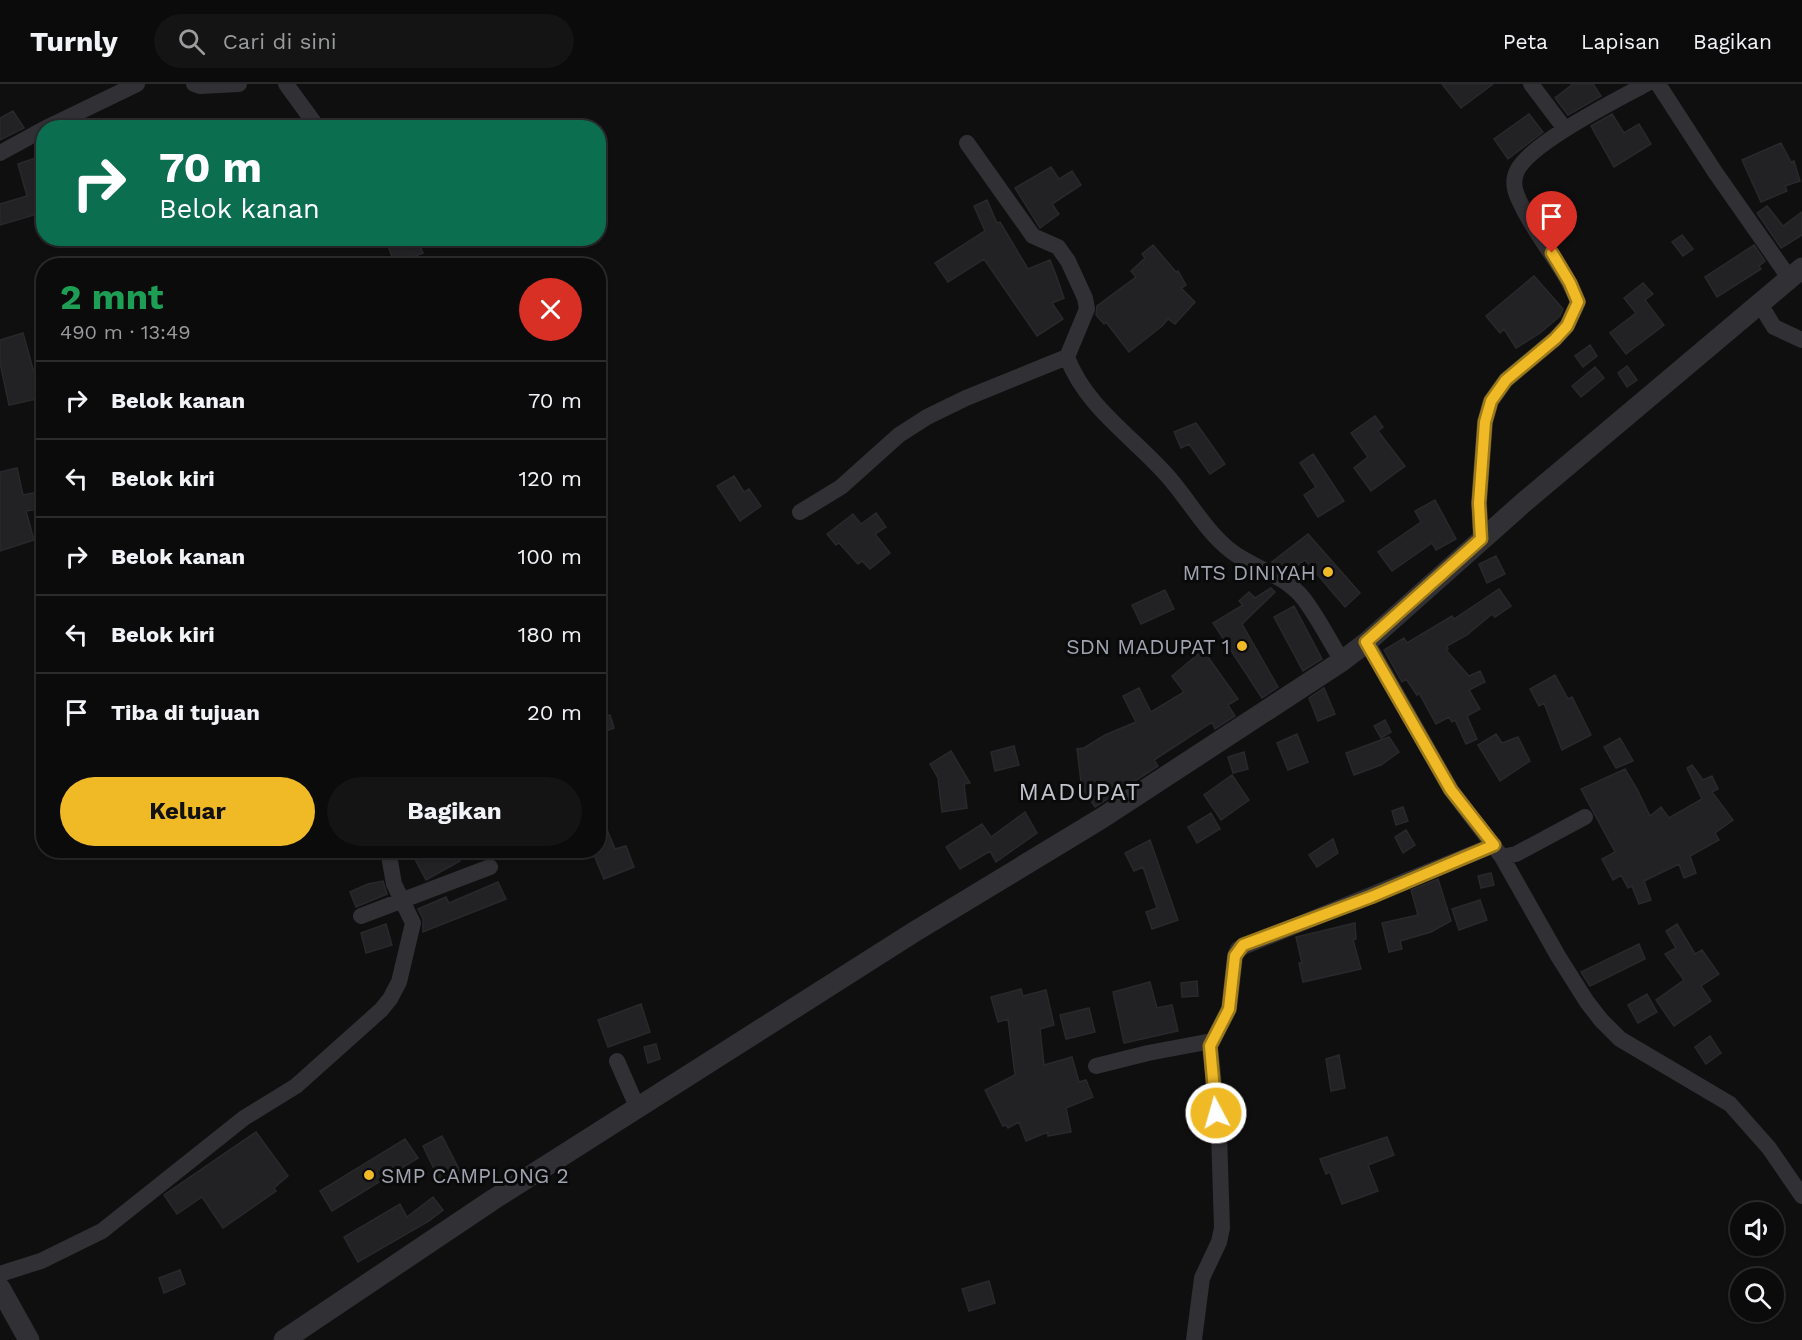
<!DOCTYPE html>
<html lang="id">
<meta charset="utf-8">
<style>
:root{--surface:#0b0b0c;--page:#141415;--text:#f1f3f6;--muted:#9a9b9d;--line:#2b2b2d;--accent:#f0ba27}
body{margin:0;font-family:"Work Sans",sans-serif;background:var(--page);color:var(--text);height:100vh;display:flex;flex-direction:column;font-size:22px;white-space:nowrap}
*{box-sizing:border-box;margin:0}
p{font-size:20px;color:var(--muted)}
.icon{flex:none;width:33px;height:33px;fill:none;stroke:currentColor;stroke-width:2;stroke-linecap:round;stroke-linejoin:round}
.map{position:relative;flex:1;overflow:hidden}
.panel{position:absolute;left:36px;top:174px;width:570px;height:600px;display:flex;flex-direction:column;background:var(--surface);border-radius:24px;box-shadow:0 2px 4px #0004,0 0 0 2px var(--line)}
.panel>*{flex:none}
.hud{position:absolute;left:36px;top:36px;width:570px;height:126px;border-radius:24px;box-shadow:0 2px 4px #0004,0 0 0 2px var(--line);background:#0b6e4f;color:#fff;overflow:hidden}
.tools{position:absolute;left:1730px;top:1118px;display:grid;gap:12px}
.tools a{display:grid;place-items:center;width:54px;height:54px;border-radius:50%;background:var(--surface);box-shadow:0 2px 4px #0004,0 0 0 2px var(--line);font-size:30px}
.pin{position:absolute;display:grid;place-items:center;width:51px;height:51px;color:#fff;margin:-62px -26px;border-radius:50% 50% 50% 0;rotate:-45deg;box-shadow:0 0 6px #0007}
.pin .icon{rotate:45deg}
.me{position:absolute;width:66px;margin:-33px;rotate:354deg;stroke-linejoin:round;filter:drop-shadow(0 0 4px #0008)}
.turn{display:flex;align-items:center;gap:21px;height:126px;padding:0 24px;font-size:27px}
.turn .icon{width:78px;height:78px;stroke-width:2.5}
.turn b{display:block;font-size:42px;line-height:51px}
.round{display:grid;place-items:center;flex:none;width:63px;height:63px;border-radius:32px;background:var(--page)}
.headline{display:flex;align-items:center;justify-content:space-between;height:102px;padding:0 24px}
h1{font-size:36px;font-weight:700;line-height:45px;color:#1e9e55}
.primary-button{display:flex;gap:12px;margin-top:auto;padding:12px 24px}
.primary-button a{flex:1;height:69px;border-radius:36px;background:var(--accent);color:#111;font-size:24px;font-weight:700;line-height:69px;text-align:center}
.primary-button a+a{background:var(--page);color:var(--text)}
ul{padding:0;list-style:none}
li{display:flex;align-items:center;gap:18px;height:78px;padding:0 24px;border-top:2px solid var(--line)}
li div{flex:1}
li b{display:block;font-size:22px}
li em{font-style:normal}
header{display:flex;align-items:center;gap:36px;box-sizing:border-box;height:84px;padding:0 30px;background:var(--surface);border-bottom:2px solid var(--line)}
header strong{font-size:28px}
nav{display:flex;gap:33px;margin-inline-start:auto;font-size:21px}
.search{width:420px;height:54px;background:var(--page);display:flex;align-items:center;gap:15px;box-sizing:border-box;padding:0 21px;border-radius:33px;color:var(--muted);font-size:22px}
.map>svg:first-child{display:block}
</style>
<header>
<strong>Turnly</strong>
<div class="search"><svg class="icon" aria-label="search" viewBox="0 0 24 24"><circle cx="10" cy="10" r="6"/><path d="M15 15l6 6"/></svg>Cari di sini</div>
<nav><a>Peta</a><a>Lapisan</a><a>Bagikan</a></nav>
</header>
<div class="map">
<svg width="1802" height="1256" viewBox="0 0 1802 1256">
<rect width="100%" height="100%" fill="#0f0f10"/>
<path fill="#222224" stroke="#29292c" stroke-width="1.5" d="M1442 0H1493L1461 24Z
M1573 0H1593L1601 12 1568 31 1555 14Z
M13 27 24 44 0 56V34Z
M1529 30 1543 48 1508 75 1494 55Z
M1612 30 1624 49 1639 40 1651 60 1614 83 1591 42Z
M1781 59 1791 78 1794 77 1800 97 1785 102 1787 107 1761 118 1742 76Z
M44 71V128L0 141V120L27 112 18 80Z
M1051 83 1059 95 1072 87 1081 101 1052 120 1059 130 1040 144 1015 104Z
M987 116 997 139 1000 138 1028 185 1050 176 1056 191 1064 214 1052 219 1063 235 1037 252 984 175 948 198 935 179 985 147 974 122Z
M1767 122 1783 142 1802 128V151L1781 164 1757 129Z
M1682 151 1693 165 1683 172 1672 158Z
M385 154H417L423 169 395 180Z
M1153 161 1176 188 1178 187 1186 201 1181 204 1195 218 1175 240 1168 235 1162 242 1129 268 1106 238 1104 240 1096 231 1097 222 1136 193 1131 187 1145 174 1142 170Z
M1754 161 1765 177 1759 182 1761 185 1717 213 1705 193Z
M1534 192 1563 225 1560 232 1540 249 1516 264 1504 245 1500 249 1486 232Z
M1643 199 1653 210 1645 216 1664 241 1626 270 1610 249 1636 229 1624 214Z
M23 249 41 314 9 321 0 279V256Z
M1590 261 1597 272 1583 283 1575 272Z
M1627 282 1637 296 1627 303 1618 289Z
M1595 283 1604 294 1581 313 1572 302Z
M1375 332 1383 343 1378 347 1405 382 1371 407 1354 384 1368 373 1351 349Z
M1196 339 1225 380 1210 390 1189 360 1181 364 1174 348Z
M1313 370 1344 417 1318 433 1304 411 1316 403 1300 379Z
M17 384 23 411 44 407V424L26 427 34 456 0 467V388Z
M734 392 744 408 749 405 761 422 740 437 717 402Z
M1435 416 1456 455 1436 466 1432 459 1392 487 1378 468 1421 438 1415 427Z
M876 429 886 443 875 450 890 469 870 485 862 477 858 480 839 459 836 461 827 450 853 430 861 440Z
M1308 450 1360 509 1345 523 1305 476 1289 488 1272 478Z
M1496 472 1505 490 1487 499 1479 480Z
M1271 504 1275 508 1242 540 1278 603 1262 614 1213 539 1243 521 1239 517 1249 508 1255 514Z
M1499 505 1511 522 1495 533 1492 530 1467 551 1447 562 1448 565 1446 566 1469 592 1480 587 1485 598 1469 606 1480 625 1467 632 1477 655 1466 660 1455 636 1452 638 1449 633 1436 640 1419 609 1417 611 1406 595 1402 598 1384 566 1404 554 1407 559 1452 532 1454 535Z
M1165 506 1174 525 1141 540 1132 521Z
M1294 522 1322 575 1303 587 1274 533Z
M1203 566 1238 615 1228 621 1235 632 1215 645 1212 638 1177 661 1154 676 1158 682 1095 723 1079 699 1081 698 1077 665 1084 664 1105 651 1136 638 1123 612 1139 604 1151 628 1184 608 1172 592Z
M1555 591 1568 615 1572 613 1591 651 1562 666 1544 619 1539 622 1530 605Z
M1324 604 1335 630 1318 637 1309 614Z
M610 631 614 644 598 650V635Z
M1385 636 1391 648 1381 654 1374 642Z
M1297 650 1308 678 1288 686 1277 659Z
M1496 650 1502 659 1518 653 1530 677 1500 697 1478 661Z
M1389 653 1399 668 1381 681 1354 691 1346 669Z
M1620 654 1633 677 1616 684 1604 663Z
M1014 662 1019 681 995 687 991 668Z
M951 667 970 699 964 700 967 724 942 728 938 694 930 680Z
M1244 668 1248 685 1233 689 1228 673Z
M1692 681 1703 696 1712 692 1718 705 1712 708 1733 736 1715 749 1719 756 1690 772 1696 789 1684 794 1679 780 1644 797 1651 816 1639 820 1632 802 1628 804 1621 791 1613 796 1602 775 1615 768 1581 705 1625 685 1637 705 1650 732 1661 723 1669 734 1702 715 1687 684Z
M1232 691 1249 716 1221 736 1204 711Z
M1403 723 1408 737 1396 741 1392 727Z
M598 724 615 765 626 762 634 783 604 795 592 766H598Z
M1025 728 1037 749 996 778 990 767 960 785 946 763 982 740 991 753Z
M1211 729 1220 745 1197 759 1188 743Z
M1406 746 1415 761 1403 769 1395 753Z
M1333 755 1338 769 1317 783 1309 771Z
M1150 756 1178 836 1152 845 1146 828 1157 824 1143 783 1134 787 1125 769Z
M432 766H454L460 777 426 796 415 775Z
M1491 789 1494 801 1481 804 1478 792Z
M1438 795 1451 837 1431 848 1400 857 1402 865 1389 868 1382 839 1418 831 1411 806Z
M383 797 387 810 356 823 350 808 368 800Z
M498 798 506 815 423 848V835L418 825 446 813 449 819Z
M1480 816 1487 836 1459 846 1452 825Z
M1355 839 1356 855 1353 856 1361 885 1303 898 1299 879H1302L1296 853Z
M386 840 392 861 366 869 361 849Z
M1677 840 1695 870 1702 866 1719 890 1701 902 1711 917 1674 942 1656 916 1684 896 1665 870 1676 864 1666 847Z
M1639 860 1645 875 1590 902 1581 888Z
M1197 897 1198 912 1182 913 1181 899Z
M1150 898 1157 924 1172 921 1178 947 1124 959 1113 908Z
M1021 905 1023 912 1046 906 1054 941 1040 945 1044 981 1072 973 1079 998 1086 996 1093 1013 1066 1024 1071 1048 1048 1052V1048L1026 1057 1019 1038 1008 1044 1006 1041 1003 1042 985 1006 1015 991 1008 935 998 938 991 913Z
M1647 910 1657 928 1638 939 1628 921Z
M641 920 650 948 608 963 598 936Z
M1089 924 1095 948 1066 955 1060 931Z
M1710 952 1721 969 1706 980 1695 963Z
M656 960 660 975 648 979 644 963Z
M1339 971 1345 1004 1331 1007 1326 975Z
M256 1048 288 1092 274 1104 276 1107 223 1144 202 1113 177 1130 164 1111Z
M442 1052 461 1089 441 1099 423 1062Z
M1387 1053 1394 1071 1368 1081 1378 1107 1342 1120 1330 1088 1326 1090 1320 1075Z
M405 1055 418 1074 332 1127 320 1107Z
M433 1113 443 1126 429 1137 358 1178 344 1153 400 1120 407 1133Z
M180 1186 185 1200 164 1209 159 1194Z
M989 1197 995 1219 969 1227 962 1205Z"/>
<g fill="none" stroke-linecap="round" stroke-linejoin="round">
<path stroke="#303035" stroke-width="16" d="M194 0 200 2 239 0
M286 0 318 44
M1531 0 1565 45
M1658 0 1715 88 1790 195
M46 44 137 0
M967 59 1033 152 1058 163 1068 177 1085 214 1087 225 1067 273C1085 321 1129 350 1163 387 1187 412 1203 445 1231 467 1253 484 1285 491 1303 514 1318 533 1329 556 1342 577
M0 69 44 45
M1760 220 1774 243 1802 256
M800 428 841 403 899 351 927 333 966 314 1067 273
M1481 455 1479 419 1485 338 1491 317 1506 296 1555 255 1567 242 1578 218C1564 182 1538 156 1522 122 1516 111 1511 99 1517 87 1530 59 1617 16 1646 0
M1367 558 1451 706 1502 773 1516 770 1585 733
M1502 773 1558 872 1587 918 1601 936 1620 955 1730 1020 1769 1064 1802 1112
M361 832 490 783
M617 977 638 1025
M1096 982 1148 969 1212 957
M0 1190 41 1177 102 1147 244 1034 296 1002 381 926 390 915 399 898 413 839 394 800 388 766
M1194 1256 1202 1194 1219 1158 1222 1144 1219 1049 1210 962 1229 925 1235 872 1238 865 1494 761"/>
<path stroke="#303035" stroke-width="21" d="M0 1204 29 1256
M284 1256 494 1115 914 848 1102 734 1342 577 1367 558 1523 419 1802 184"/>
</g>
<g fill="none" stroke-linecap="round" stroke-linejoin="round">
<g stroke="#9c7919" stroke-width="15">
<path id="route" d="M1216 1029 1210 962 1229 925 1235 872 1243 861 1371 813 1494 761 1451 706 1366 558 1481 455 1479 419 1485 338 1491 317 1506 296 1555 255 1567 242 1578 218 1570 199 1552 169"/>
</g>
<use href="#route" stroke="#f0ba27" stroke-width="10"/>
</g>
<g fill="#f0ba27" stroke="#0a0a0b" stroke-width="2">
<circle cx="1328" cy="488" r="6"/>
<circle cx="1242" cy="562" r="6"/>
<circle cx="369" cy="1091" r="6"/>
</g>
<g text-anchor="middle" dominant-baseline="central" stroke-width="6" stroke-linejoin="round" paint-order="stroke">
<g font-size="21" fill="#a0a4b1" stroke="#0a0a0b" text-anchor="end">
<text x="1316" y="488">MTS DINIYAH</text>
<text x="1230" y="562">SDN MADUPAT 1</text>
<text x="381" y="1091" text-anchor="start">SMP CAMPLONG 2</text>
</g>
<g font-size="24" letter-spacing="1.5" fill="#c1c3cd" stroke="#0a0a0b">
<text x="1080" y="708">MADUPAT</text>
</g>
</g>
</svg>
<div class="tools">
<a><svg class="icon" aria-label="sound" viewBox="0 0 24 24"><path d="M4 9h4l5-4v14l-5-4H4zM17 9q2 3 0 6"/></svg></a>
<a><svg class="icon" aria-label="search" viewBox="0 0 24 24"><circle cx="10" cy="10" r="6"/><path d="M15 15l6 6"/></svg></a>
</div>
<div class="pin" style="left:1552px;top:169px;background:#d93025"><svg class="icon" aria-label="arrive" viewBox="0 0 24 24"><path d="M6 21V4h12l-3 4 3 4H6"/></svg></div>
<svg class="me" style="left:1216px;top:1029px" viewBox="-20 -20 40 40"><circle r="17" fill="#f0ba27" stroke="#fff" stroke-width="3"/><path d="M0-11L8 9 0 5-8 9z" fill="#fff"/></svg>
<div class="hud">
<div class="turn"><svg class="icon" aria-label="right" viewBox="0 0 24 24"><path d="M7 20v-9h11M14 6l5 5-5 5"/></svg><div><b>70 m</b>Belok kanan</div></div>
</div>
<section class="panel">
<div class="headline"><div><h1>2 mnt</h1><p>490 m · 13:49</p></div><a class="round" style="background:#d93025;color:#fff"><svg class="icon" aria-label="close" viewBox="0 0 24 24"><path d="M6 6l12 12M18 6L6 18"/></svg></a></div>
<ul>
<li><svg class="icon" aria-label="right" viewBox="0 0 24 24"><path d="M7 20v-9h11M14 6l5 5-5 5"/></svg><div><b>Belok kanan</b></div><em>70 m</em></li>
<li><svg class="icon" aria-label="left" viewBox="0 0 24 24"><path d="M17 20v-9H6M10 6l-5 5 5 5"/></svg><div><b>Belok kiri</b></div><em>120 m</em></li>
<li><svg class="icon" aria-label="right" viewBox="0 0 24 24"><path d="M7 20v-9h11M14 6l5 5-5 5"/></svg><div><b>Belok kanan</b></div><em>100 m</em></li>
<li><svg class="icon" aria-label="left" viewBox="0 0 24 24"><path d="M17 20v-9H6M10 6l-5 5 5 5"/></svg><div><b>Belok kiri</b></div><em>180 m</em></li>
<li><svg class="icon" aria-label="arrive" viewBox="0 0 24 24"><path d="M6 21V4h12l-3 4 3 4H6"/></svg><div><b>Tiba di tujuan</b></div><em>20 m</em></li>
</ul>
<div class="primary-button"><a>Keluar</a><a>Bagikan</a></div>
</section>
</div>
